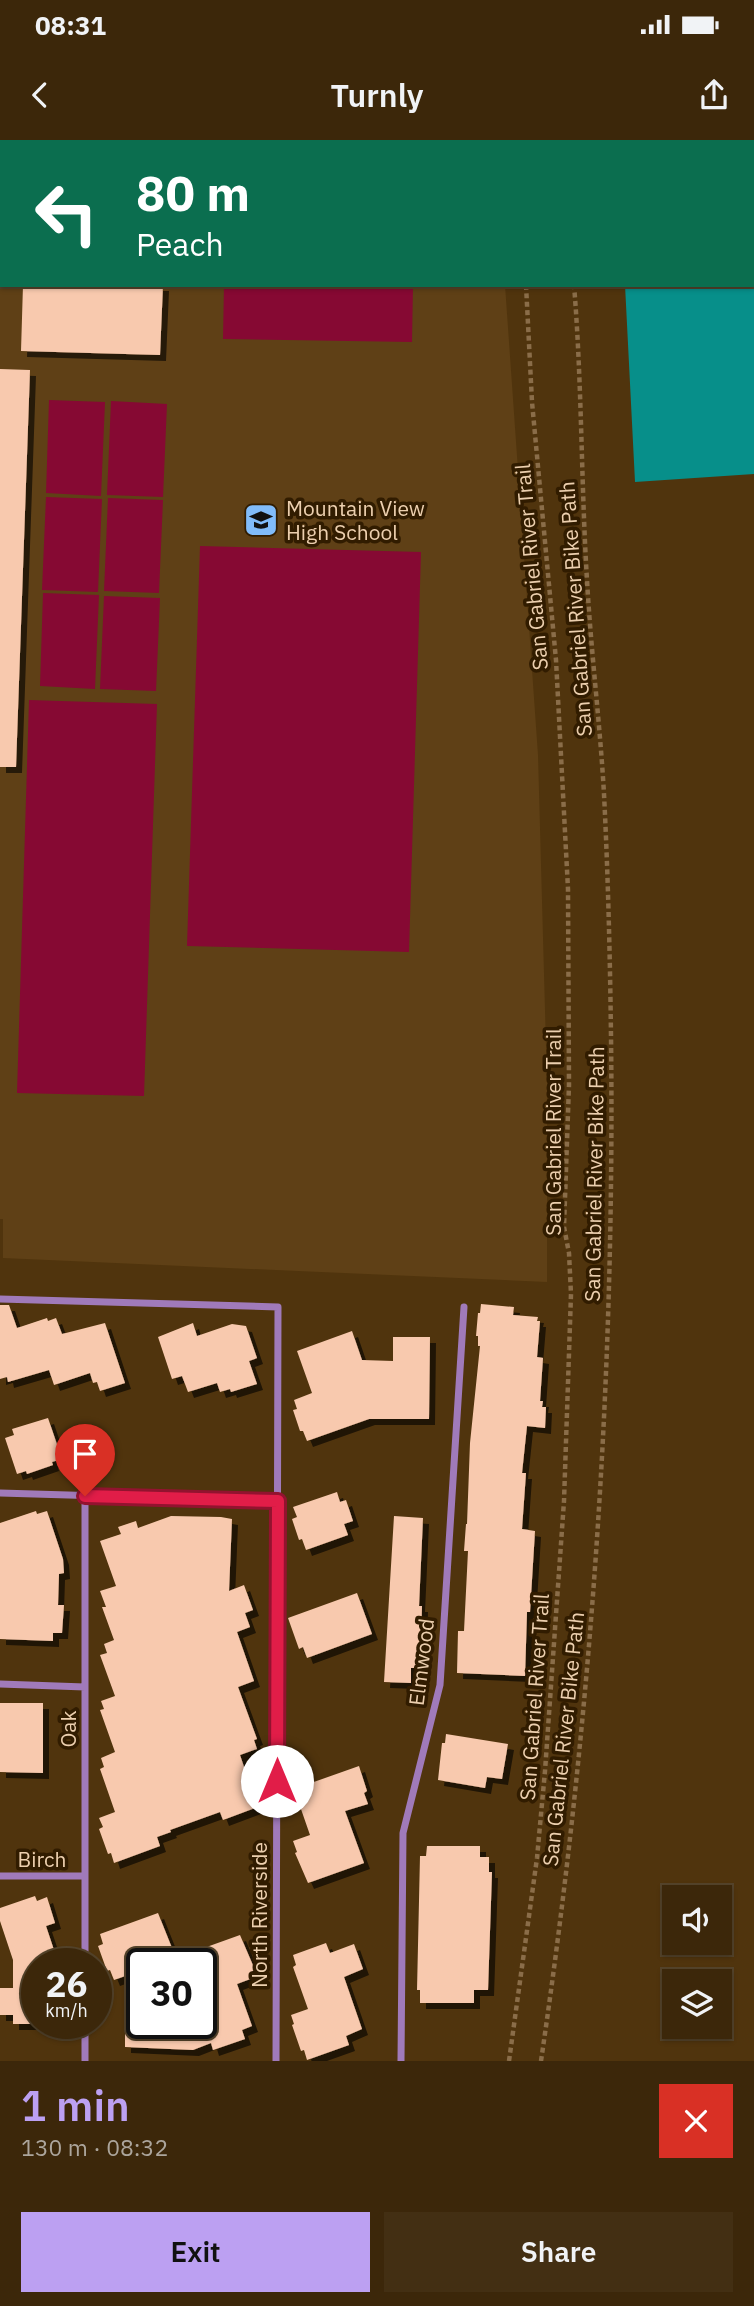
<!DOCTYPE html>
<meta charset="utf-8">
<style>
:root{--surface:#3c270a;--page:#432f13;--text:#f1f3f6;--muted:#aca59c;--line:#55442b;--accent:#bca0f2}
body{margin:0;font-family:"IBM Plex Sans",sans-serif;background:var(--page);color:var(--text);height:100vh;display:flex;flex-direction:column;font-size:26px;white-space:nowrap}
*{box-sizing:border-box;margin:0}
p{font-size:23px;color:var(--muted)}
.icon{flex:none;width:38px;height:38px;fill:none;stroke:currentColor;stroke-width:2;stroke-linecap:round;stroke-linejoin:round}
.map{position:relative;height:1921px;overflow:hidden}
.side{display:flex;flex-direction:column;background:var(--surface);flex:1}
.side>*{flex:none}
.hud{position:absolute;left:0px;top:0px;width:754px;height:147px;box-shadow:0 2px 5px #0004,0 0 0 2px var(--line);background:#0b6e4f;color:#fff;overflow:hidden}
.controls{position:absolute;left:662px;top:1745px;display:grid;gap:14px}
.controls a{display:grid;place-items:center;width:70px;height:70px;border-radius:0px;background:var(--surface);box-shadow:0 2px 5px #0004,0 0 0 2px var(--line);font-size:35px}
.speed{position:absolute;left:21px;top:1808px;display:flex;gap:14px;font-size:35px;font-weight:700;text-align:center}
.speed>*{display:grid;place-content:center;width:91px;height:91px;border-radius:50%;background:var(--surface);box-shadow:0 2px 5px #0004,0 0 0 2px var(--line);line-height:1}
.speed small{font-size:18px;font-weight:400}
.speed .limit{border:4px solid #111;border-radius:10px;background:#fff;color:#111}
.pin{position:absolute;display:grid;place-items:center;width:60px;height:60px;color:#fff;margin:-72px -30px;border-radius:50% 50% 50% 0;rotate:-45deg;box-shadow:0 0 7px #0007}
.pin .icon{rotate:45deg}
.me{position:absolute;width:77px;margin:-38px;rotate:0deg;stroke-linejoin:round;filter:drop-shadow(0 0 5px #0008)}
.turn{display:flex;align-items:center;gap:24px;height:147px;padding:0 21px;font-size:32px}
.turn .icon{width:91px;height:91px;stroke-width:2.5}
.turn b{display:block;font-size:49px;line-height:60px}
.round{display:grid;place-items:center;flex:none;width:74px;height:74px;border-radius:0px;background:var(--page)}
.overview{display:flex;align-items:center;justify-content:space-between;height:119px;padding:0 21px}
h1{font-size:42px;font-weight:600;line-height:52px;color:var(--accent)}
.primary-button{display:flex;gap:14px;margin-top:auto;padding:14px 21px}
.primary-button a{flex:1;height:80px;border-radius:0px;background:var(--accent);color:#111;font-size:28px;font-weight:600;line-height:80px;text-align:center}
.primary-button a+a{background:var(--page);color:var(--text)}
.status{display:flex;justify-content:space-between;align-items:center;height:49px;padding:0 35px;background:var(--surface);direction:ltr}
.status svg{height:19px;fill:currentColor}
header{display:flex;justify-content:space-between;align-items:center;height:91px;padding:0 21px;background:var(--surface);font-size:32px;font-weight:600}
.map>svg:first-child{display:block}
</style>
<div class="status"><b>08:31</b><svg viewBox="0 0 49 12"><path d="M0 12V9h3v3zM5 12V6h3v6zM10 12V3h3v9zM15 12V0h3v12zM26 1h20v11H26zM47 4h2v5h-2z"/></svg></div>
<header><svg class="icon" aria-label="back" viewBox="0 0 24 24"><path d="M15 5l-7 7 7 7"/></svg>Turnly<svg class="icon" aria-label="share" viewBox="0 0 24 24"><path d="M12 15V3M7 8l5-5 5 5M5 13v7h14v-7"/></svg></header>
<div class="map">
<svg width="754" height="1921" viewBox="0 0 754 1921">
<defs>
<filter id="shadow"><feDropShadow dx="6" dy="6" stdDeviation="0" flood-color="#0009"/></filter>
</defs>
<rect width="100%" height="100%" fill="#50340d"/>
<path fill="#5f4016" d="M0 0H494V2H2V145H505L538 615 547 943V1142L3 1118V1079H0Z"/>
<path fill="#860933" d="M227 0H416V2H227Z
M224 145H413L412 202 223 199Z
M49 260 105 262 101 356 46 353Z
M111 261 167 264 163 357 107 355Z
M46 357 102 359 98 452 42 450Z
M108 358 163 360 159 453 104 451Z
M200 406 421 412 409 812 187 806Z
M43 453 99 455 95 549 40 546Z
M104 456 160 458 156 551 100 549Z
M29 560 157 564 144 956 17 953Z"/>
<path fill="#078f8a" d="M613 0H754V334L635 342 625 145H752V2H613Z"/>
<path fill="#f8c9ae" filter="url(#shadow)" d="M23 145H163L160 215 21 211Z
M0 229 30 230 16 627H0Z
M481 1164 514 1167 513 1175 538 1177 537 1181H540L537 1217 543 1218 540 1261H543L542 1267H546L545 1288 527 1286 522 1333H526L522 1389 535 1391 530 1472H527L525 1536 457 1533 458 1491H464L468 1411H464L466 1384H467L470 1303 480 1206H478V1196H476L478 1173H480Z
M0 1165H9L17 1188 47 1178 48 1181 56 1178 62 1194 105 1183 125 1243 100 1251 97 1242 93 1243 90 1233 54 1245 49 1230 8 1242 7 1237 0 1239Z
M193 1183 197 1196 232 1184 246 1186 257 1218 249 1221 257 1244 231 1252 230 1249 220 1252 217 1243 188 1252 182 1236 172 1239 158 1197Z
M352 1191 362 1220 393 1221V1197H430L429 1279H369L307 1301 303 1291H300L293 1270 297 1269 294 1260 312 1253 297 1211Z
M48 1278 62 1319 52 1322 53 1325 27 1334 26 1331 17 1334 5 1298 14 1295 12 1289Z
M337 1352 340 1362 346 1360 353 1381 344 1384 348 1395 306 1410 302 1399 299 1400 292 1379 297 1377 293 1367Z
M36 1371 37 1374 47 1371 63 1419 64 1433 59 1434 58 1465H64L62 1493H53V1501L0 1499V1383Z
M171 1376 221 1377 232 1379 229 1451 244 1445 253 1470 245 1473 250 1487 237 1492 254 1541 238 1547 257 1599 254 1600 257 1609 240 1615 255 1659 252 1660 255 1668 223 1680 220 1672 170 1690 171 1692 157 1697 160 1706 114 1723 111 1713 108 1714 99 1689 103 1687 99 1678 115 1672 100 1629 104 1627 101 1618 115 1612 100 1570 104 1569 101 1561 115 1556 100 1515 107 1513 104 1504 114 1500 102 1467H106L100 1451 116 1446 100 1401 121 1394 118 1387 136 1381 138 1388Z
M394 1376 423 1378 419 1466H422L420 1528H411V1543L384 1542Z
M357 1453 372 1494 307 1518 303 1507 299 1509 288 1478Z
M0 1563H43V1633L0 1632Z
M446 1594 508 1604 502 1639 487 1637 485 1648 438 1640 442 1603H445Z
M359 1626 367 1651 364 1653 368 1664 345 1671 364 1723 308 1743 295 1713 297 1712 293 1701 310 1695 294 1649Z
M427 1706H480V1717H489V1732H492L488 1850H474V1863H420V1850H417L420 1716H426Z
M35 1756 37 1761 47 1757 55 1783 46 1786 56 1816 37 1823V1884H13V1875H0V1848H13V1820L0 1781V1768Z
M158 1773 176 1818 161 1824H142V1830L114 1840 110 1830 107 1831 98 1806 103 1804 100 1794Z
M240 1795 255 1830 250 1832 253 1838 237 1844 252 1886 242 1890 245 1899 213 1910 211 1903 193 1910 125 1907V1883H201V1809Z
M326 1803 330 1813 354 1804 363 1829 344 1837 362 1889 346 1896 349 1905 307 1920 304 1910 301 1911 292 1885 294 1884 291 1875 308 1869 293 1827 296 1825 293 1815Z"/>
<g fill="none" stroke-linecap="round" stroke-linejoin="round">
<path stroke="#8a6d49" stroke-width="4.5" stroke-dasharray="5 3.5" stroke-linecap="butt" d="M514 0 515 2
M563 0V2
M509 1921 537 1718 545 1631 564 1361 571 1154 569 1113 564 1087 569 945 568 749 556 520 532 262 526 145
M541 1921C591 1581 615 1239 611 896 610 815 608 734 604 654 600 583 591 512 587 440 581 342 582 243 574 145"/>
<path stroke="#a07aba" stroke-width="7" d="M0 1159 278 1167 276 1921
M0 1353 277 1361
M0 1544 85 1547
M0 1736H84
M85 1824V1356
M85 1883V1921
M401 1921 403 1693 440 1545 464 1167"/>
</g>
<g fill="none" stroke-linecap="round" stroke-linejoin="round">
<g stroke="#92132f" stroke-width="18">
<path id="route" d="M85 1356 278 1361 277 1641"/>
</g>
<use href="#route" stroke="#e11d48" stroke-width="12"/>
</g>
<defs>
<g id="school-square" transform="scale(1.75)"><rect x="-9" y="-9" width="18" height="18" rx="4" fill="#81bcfa" stroke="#311c00"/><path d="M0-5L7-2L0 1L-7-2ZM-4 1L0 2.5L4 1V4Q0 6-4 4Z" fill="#111"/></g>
</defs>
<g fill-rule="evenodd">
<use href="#school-square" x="261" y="380"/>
</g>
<g text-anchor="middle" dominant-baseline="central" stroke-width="7" stroke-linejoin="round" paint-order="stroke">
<g font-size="21" fill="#eccfae" stroke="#311c00" text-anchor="start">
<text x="286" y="368">Mountain View<tspan x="286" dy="24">High School</tspan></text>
</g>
<g font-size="21" fill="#eccfae" stroke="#311c00">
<text transform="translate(531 427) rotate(-95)">San Gabriel River Trail</text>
<text transform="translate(575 469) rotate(-94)">San Gabriel River Bike Path</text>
<text transform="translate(553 992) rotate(-90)">San Gabriel River Trail</text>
<text transform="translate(594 1034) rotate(-89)">San Gabriel River Bike Path</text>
<text transform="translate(421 1522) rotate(-83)">Elmwood</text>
<text transform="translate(534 1557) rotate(-86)">San Gabriel River Trail</text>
<text transform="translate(68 1589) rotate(-90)">Oak</text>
<text transform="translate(563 1599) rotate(-84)">San Gabriel River Bike Path</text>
<text x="42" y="1719">Birch</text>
<text transform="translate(259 1775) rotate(-90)">North Riverside</text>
</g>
</g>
</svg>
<div class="controls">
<a><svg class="icon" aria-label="sound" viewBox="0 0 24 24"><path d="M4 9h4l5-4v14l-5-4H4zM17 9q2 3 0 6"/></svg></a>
<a><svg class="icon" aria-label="layers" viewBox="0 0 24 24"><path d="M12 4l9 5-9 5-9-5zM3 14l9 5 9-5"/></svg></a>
</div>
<div class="speed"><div>26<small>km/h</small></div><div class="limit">30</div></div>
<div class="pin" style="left:85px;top:1356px;background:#d93025"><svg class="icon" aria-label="arrive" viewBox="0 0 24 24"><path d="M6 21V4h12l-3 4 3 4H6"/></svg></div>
<svg class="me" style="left:277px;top:1641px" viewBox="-20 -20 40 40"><circle r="19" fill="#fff"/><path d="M0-13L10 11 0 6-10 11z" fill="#e11d48"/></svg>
<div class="hud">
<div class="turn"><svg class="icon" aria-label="left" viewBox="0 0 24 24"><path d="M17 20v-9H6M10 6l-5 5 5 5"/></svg><div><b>80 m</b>Peach</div></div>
</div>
</div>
<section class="side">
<div class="overview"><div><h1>1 min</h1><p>130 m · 08:32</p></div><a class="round" style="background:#d93025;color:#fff"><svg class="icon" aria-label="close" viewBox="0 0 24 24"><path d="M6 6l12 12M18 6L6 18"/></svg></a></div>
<div class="primary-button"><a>Exit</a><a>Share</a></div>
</section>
